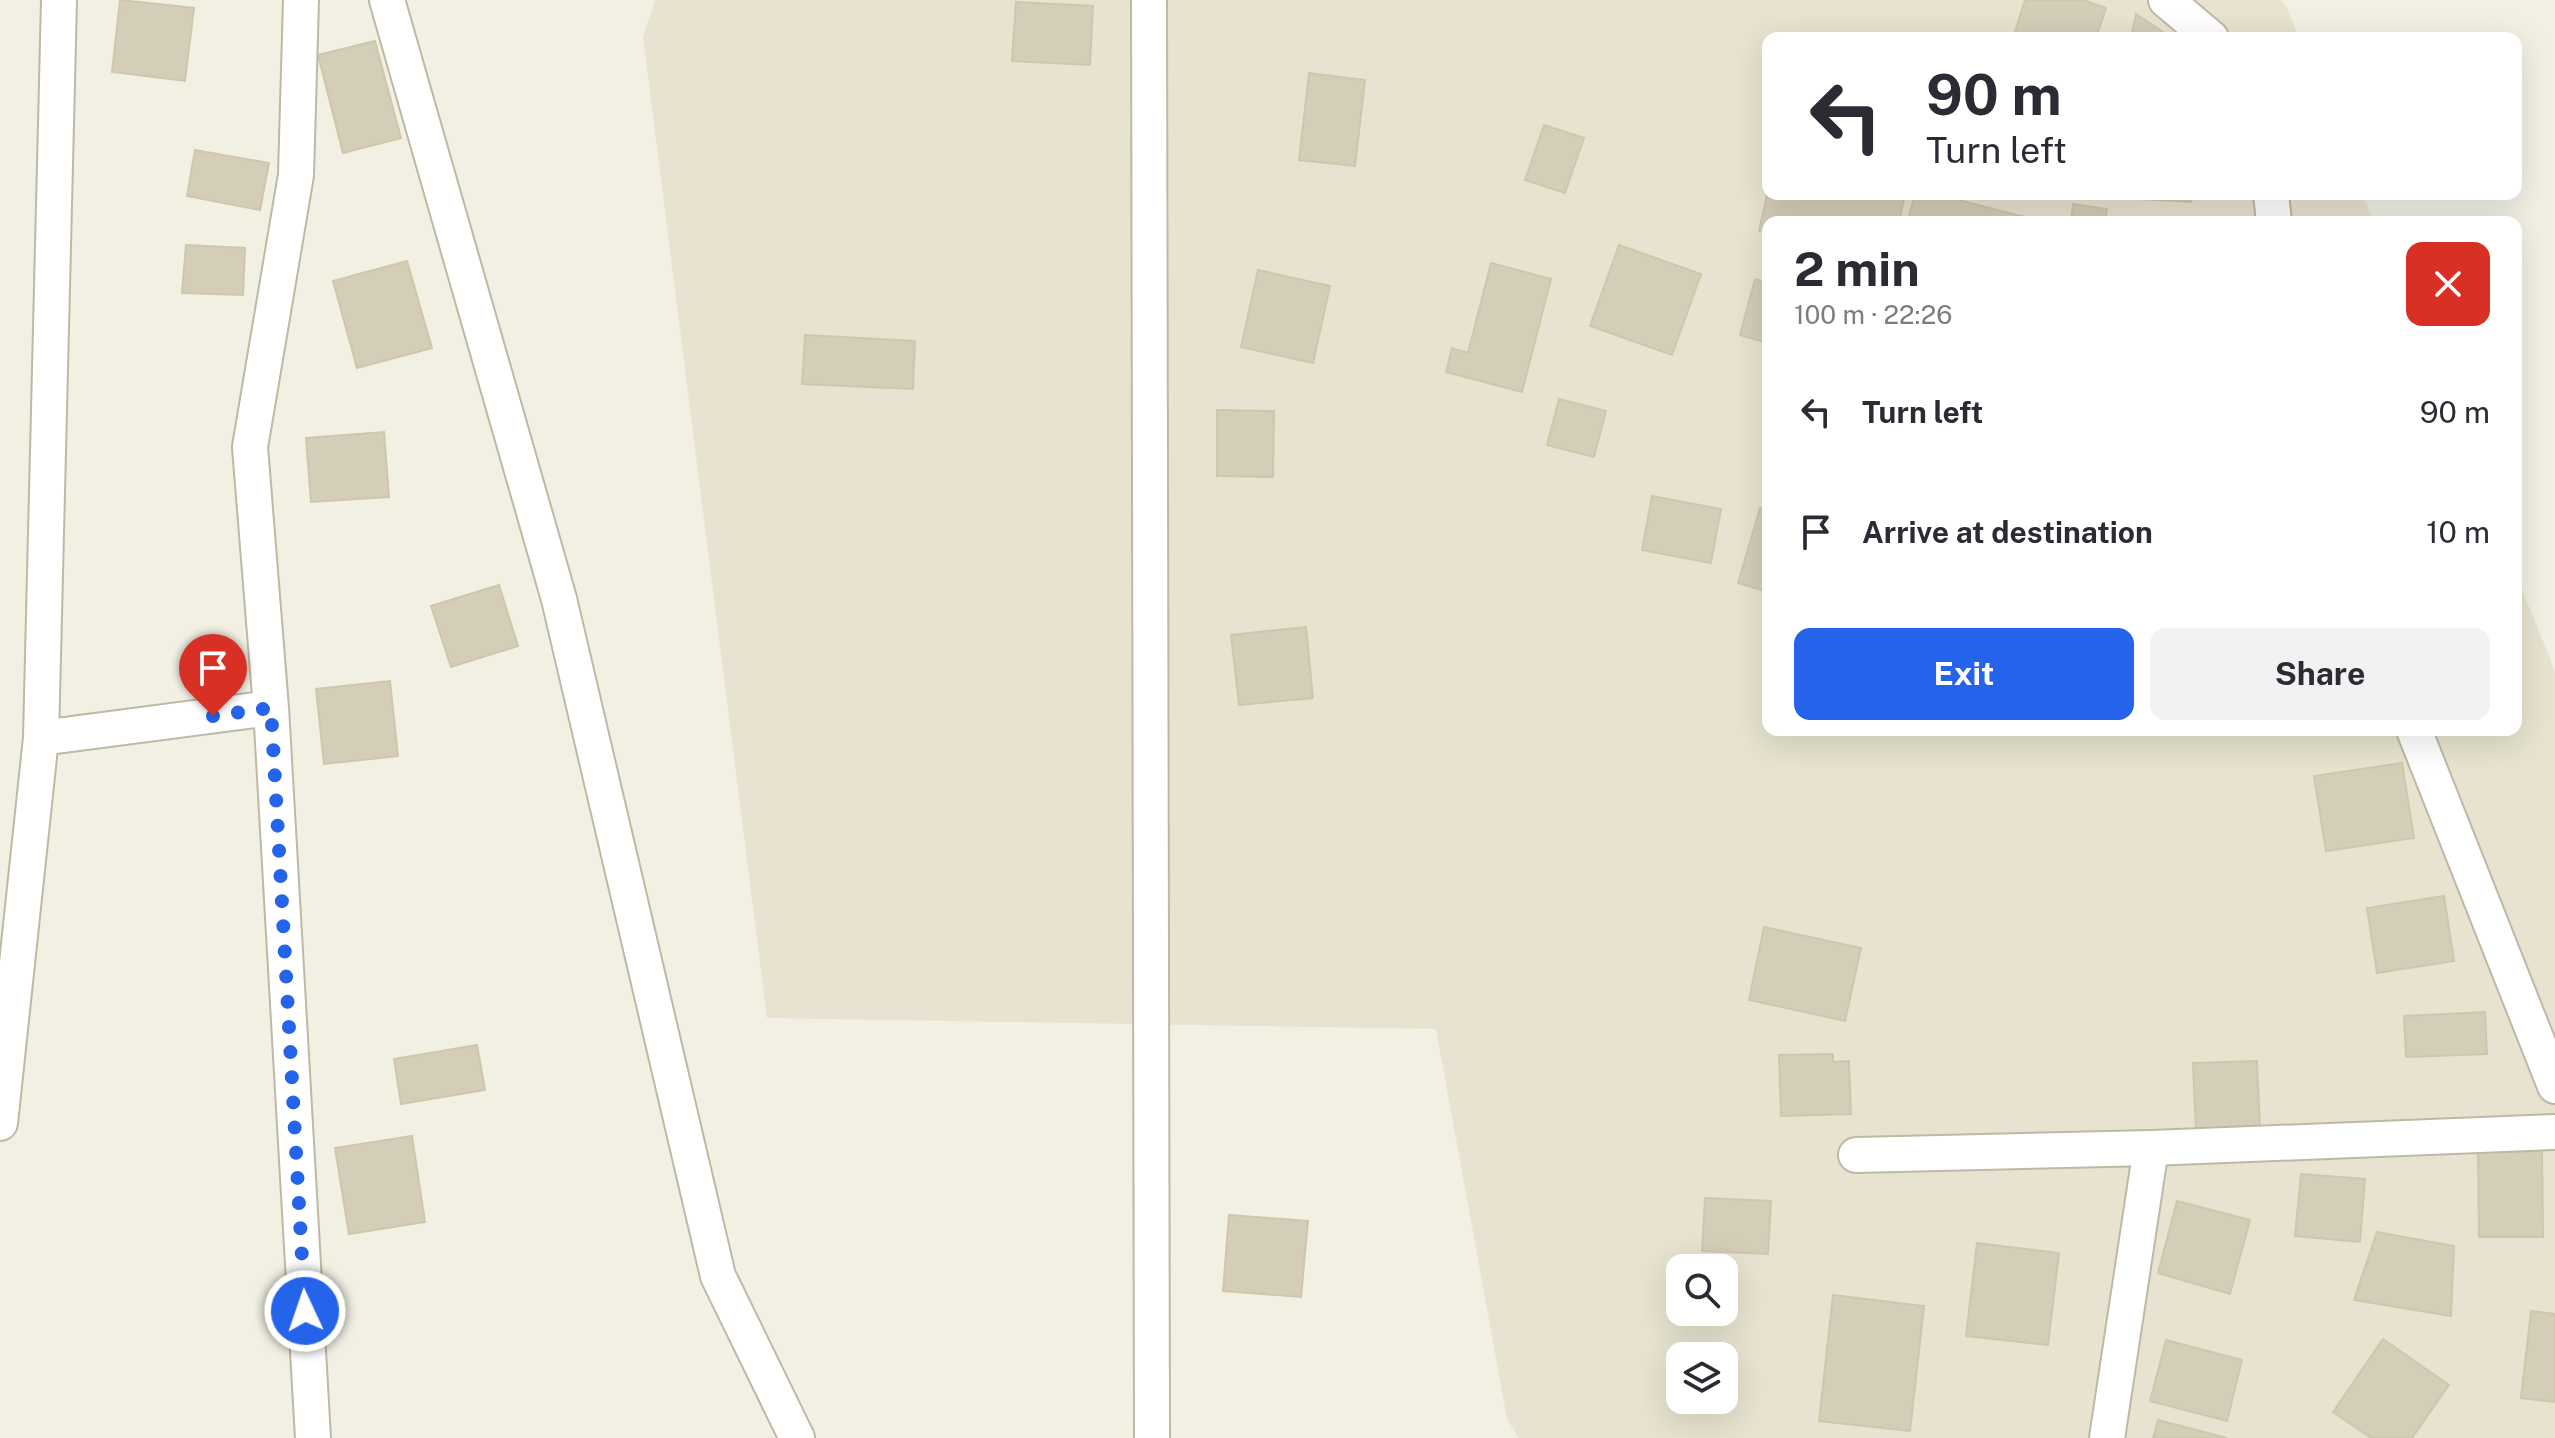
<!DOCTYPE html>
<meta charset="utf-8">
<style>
:root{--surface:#fff;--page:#f2f2f3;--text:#2b2b33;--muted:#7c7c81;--accent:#2563eb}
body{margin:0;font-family:"Public Sans",sans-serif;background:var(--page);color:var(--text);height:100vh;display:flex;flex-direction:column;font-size:30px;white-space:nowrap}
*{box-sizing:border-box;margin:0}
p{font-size:26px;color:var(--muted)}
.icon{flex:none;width:44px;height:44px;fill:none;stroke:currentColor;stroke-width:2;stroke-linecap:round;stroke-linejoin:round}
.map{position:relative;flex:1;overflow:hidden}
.drawer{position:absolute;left:1762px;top:216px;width:760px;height:520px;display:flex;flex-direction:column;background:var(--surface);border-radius:16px;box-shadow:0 8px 32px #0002}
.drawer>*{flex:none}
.banner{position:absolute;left:1762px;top:32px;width:760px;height:168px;border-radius:16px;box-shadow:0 8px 32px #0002;background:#fff;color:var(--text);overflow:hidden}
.buttons{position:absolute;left:1666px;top:1254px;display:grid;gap:16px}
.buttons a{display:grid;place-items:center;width:72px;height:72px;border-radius:16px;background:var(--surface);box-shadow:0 8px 32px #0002;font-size:40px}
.pin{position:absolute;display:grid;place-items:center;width:68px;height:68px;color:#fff;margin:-82px -34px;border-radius:50% 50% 50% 0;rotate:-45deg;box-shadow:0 0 8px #0007}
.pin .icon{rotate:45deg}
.me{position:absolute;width:88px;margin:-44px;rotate:357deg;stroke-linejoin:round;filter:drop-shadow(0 0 6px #0008)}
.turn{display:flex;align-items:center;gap:28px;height:168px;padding:0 32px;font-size:36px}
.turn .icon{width:104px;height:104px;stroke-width:2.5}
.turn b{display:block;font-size:56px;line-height:68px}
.round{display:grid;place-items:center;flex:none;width:84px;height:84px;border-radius:16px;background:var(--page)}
.summary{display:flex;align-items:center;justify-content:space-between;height:136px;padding:0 32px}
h1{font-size:48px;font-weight:700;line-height:60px}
.action{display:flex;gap:16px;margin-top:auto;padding:16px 32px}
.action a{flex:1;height:92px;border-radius:16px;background:var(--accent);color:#fff;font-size:32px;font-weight:700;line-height:92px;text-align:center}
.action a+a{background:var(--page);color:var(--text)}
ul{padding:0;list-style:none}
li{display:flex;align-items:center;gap:24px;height:120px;padding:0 32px}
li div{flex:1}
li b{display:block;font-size:30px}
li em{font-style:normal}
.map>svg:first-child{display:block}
</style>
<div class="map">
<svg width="2555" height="1438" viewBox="0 0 2555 1438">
<rect width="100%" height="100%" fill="#f2f0e3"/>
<path fill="#e7e3d0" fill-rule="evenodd" d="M655 0H2281L2286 5 2299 38H1768V194H2362L2374 222H1768V730H2516V575L2555 671V1438H1519L1507 1419 1436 1029 767 1018 643 37ZM1680 1268H1724V1312H1680ZM1680 1356H1724V1400H1680Z"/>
<path fill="#d4cdb8" stroke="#cfc7ab" stroke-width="2" d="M120 0 194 8 185 81 112 72Z
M2025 0H2083L2106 8 2096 38H2013Z
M1016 2 1093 6 1090 65 1012 61Z
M2136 14 2172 38H2131Z
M375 41 401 138 343 153 318 55Z
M1309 73 1365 80 1355 166 1299 160Z
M1544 125 1584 138 1565 193 1525 180Z
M195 150 269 163 260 210 187 196Z
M1768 190V194H1905L1899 222H1768V233L1759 231Z
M1915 194H1935L2033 219 2032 222H1907Z
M2106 194H2192L2191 202 2106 197Z
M2073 204 2107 209 2105 222H2071Z
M186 245 245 248 243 295 182 293Z
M1619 245 1701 274 1672 355 1590 326Z
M407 261 432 348 357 368 333 281Z
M1491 263 1551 279 1522 392 1446 372 1452 348 1468 353Z
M1258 270 1330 286 1313 363 1241 347Z
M1755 279 1768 283V343L1740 335Z
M805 335 915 341 913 389 802 384Z
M1559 399 1606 411 1594 457 1547 445Z
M1217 410 1274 411 1273 477 1217 476Z
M384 432 389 497 311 502 306 438Z
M1652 496 1721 509 1711 563 1642 550Z
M1760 508 1768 511V592L1738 583Z
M499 585 518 646 451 667 431 606Z
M1306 627 1313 698 1239 705 1231 635Z
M390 681 398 756 324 764 316 689Z
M2402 763 2414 838 2326 851 2314 776Z
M2444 896 2454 961 2377 973 2367 908Z
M1764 927 1861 948 1845 1021 1749 1000Z
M2485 1012 2487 1054 2406 1057 2404 1016Z
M477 1045 485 1090 401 1104 394 1059Z
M1833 1054V1062L1849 1061 1851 1114 1781 1116 1779 1055Z
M2257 1061 2260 1129 2196 1132 2193 1063Z
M412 1136 425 1222 349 1234 335 1148Z
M2542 1151 2543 1237H2479L2478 1152Z
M2301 1174 2365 1179 2360 1242 2295 1236Z
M1705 1198 1771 1201 1768 1254 1702 1251Z
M2177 1201 2250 1220 2230 1294 2158 1273Z
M1229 1215 1308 1221 1301 1297 1223 1291Z
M2377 1232 2454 1246 2451 1316 2354 1300Z
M1977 1243 2059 1253 2048 1345 1966 1336Z
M1833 1295 1924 1306 1910 1431 1819 1421Z
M2531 1311 2555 1314V1402L2521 1398Z
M2383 1339 2449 1385 2412 1438H2371L2333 1412Z
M2166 1340 2242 1360 2227 1421 2150 1401Z
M2158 1420 2227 1438H2153Z"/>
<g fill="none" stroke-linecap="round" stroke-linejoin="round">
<g stroke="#beb9a5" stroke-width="38">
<path id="street" d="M301 0 296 175 250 447 271 708 313 1438
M387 0 559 599 718 1276 797 1438
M1149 0 1152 1438
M2166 0 2211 38
M2271 194 2274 222
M2414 730 2555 1086
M41 738 271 708
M0 1123 41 738 59 0
M1856 1155 2151 1148 2555 1132
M2107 1438 2151 1148"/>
</g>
<use href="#street" stroke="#fff" stroke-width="34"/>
</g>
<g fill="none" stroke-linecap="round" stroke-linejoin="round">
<path stroke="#2563eb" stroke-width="14" stroke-dasharray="0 25.2" d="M213 716 271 708 305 1311"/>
</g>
</svg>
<div class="buttons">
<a><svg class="icon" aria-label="search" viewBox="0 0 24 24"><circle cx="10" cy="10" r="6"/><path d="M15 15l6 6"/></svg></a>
<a><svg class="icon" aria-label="layers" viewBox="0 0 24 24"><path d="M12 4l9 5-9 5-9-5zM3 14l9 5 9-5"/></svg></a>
</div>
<div class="pin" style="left:213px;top:716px;background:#d93025"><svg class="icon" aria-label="arrive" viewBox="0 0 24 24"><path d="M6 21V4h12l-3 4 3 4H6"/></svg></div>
<svg class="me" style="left:305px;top:1311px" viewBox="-20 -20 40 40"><circle r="17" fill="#2563eb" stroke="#fff" stroke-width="3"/><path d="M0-11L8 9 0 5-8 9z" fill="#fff"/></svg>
<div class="banner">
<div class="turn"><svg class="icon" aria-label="left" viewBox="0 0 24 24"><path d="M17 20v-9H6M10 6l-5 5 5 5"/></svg><div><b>90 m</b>Turn left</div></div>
</div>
<section class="drawer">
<div class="summary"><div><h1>2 min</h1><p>100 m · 22:26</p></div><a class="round" style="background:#d93025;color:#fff"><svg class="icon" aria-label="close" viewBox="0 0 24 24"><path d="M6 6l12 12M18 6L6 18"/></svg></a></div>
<ul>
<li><svg class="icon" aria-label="left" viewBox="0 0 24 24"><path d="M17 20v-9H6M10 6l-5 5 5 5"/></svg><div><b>Turn left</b></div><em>90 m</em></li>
<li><svg class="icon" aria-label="arrive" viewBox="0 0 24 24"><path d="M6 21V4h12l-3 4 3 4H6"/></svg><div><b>Arrive at destination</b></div><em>10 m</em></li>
</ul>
<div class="action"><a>Exit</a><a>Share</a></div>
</section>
</div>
